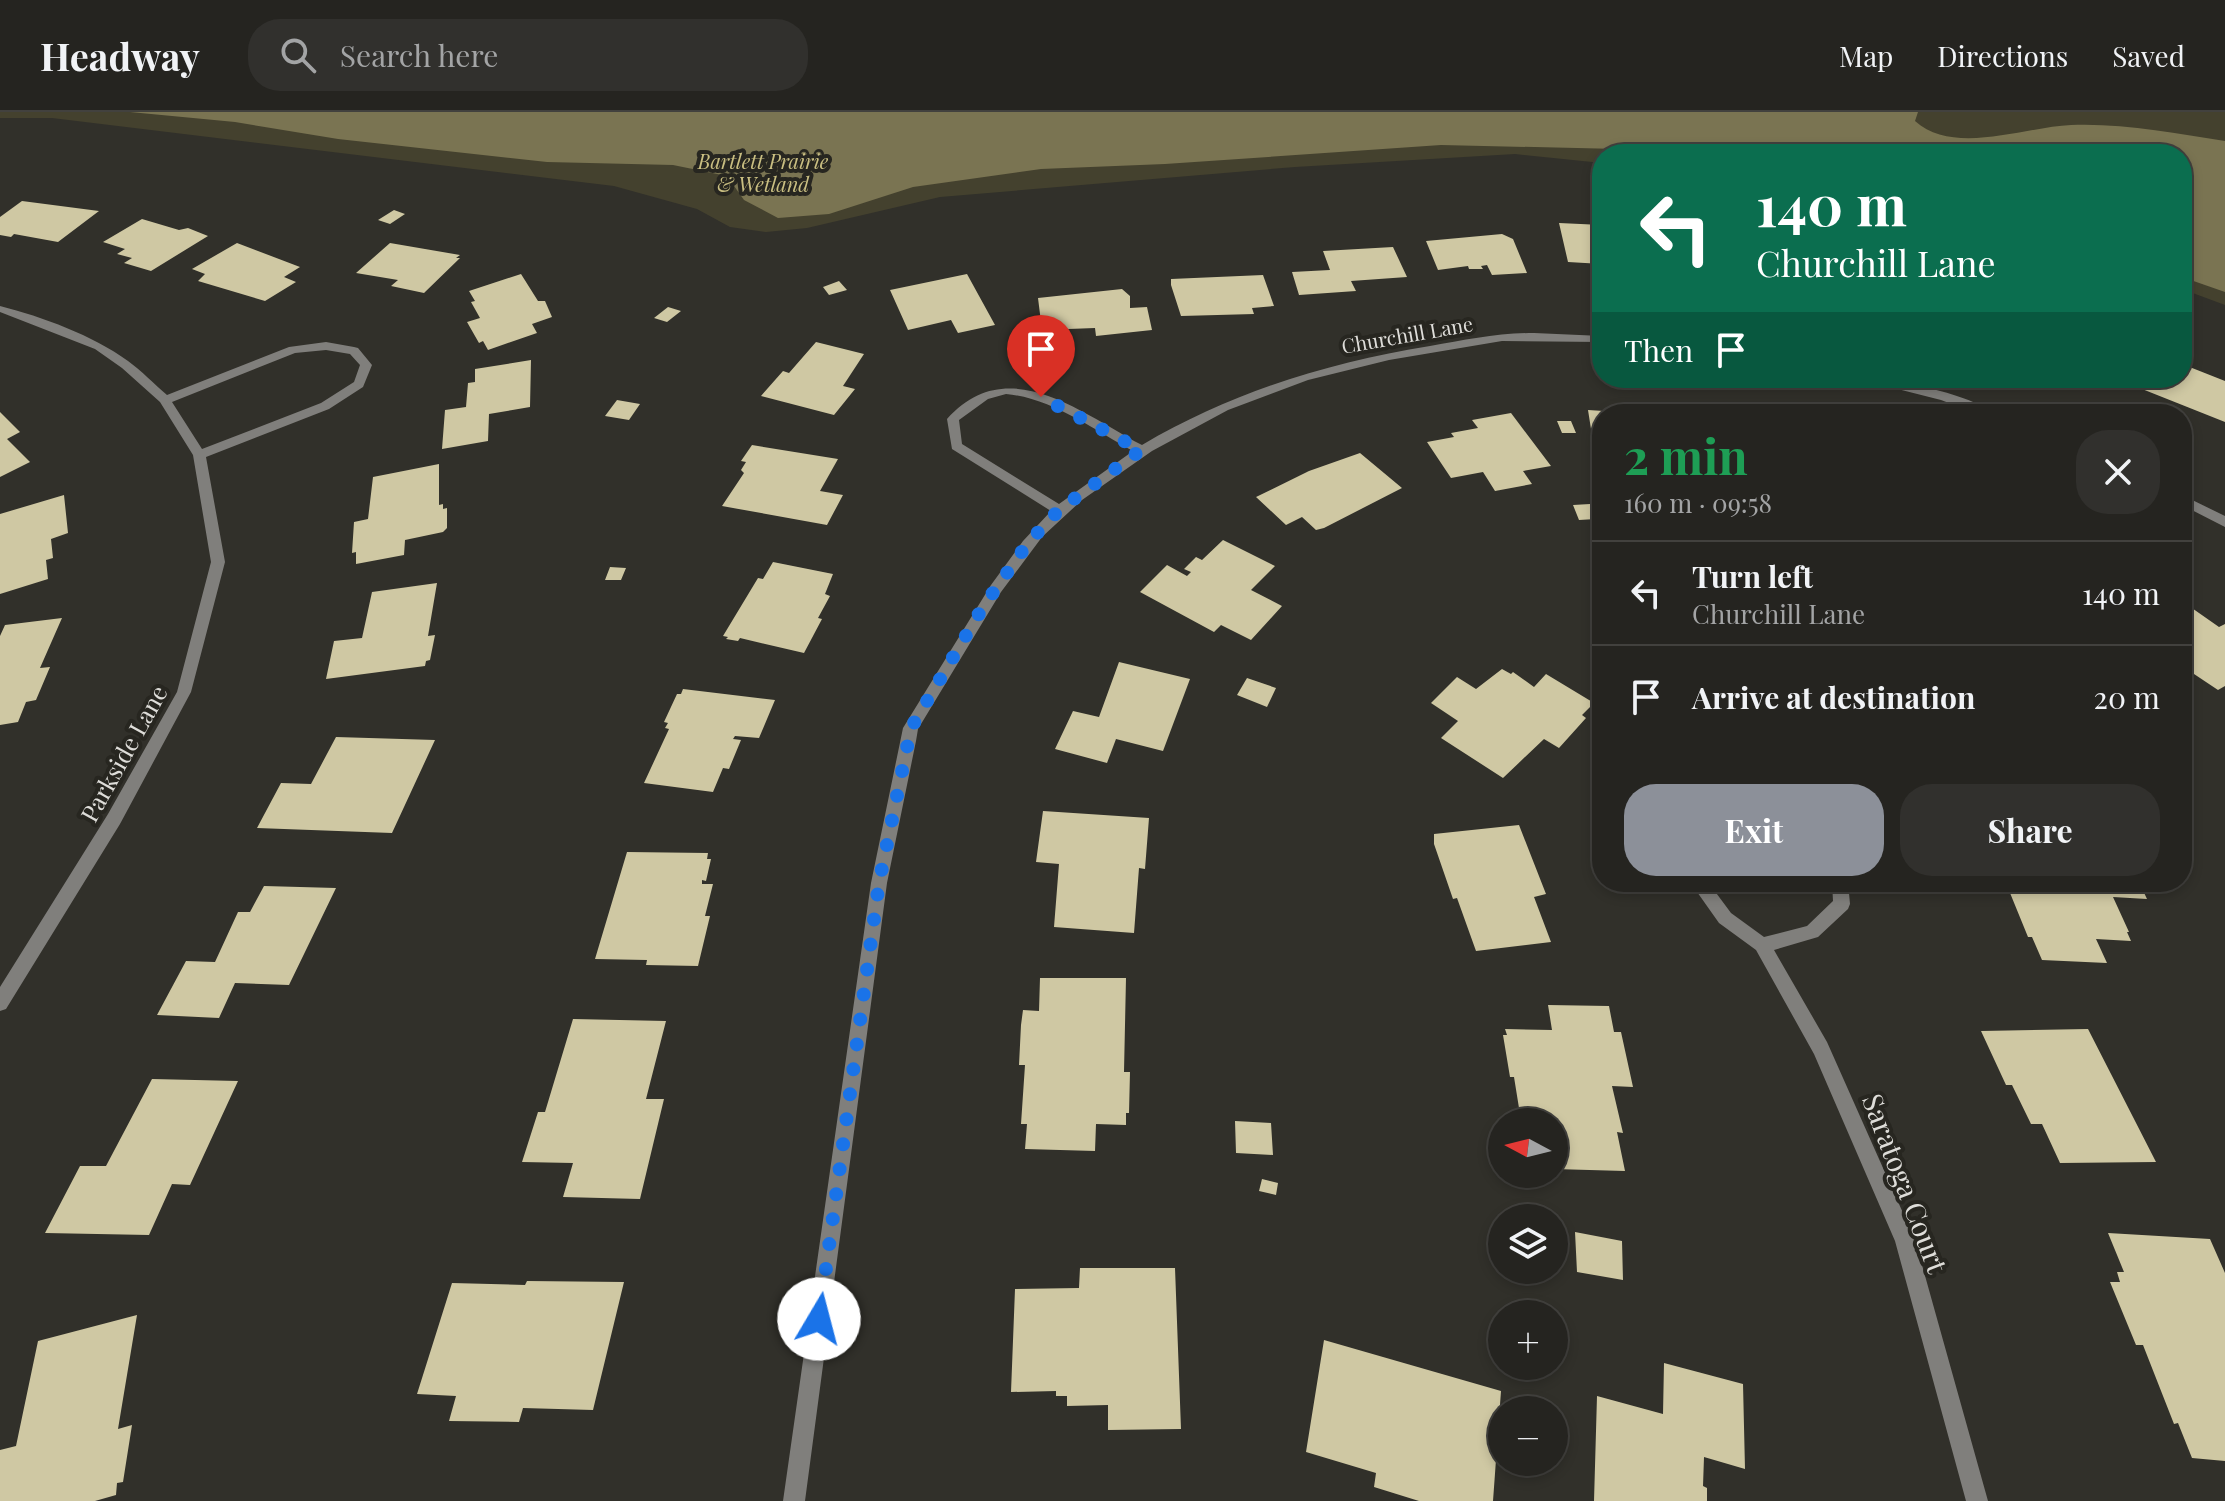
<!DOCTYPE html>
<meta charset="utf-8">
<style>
:root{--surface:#252420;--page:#31302d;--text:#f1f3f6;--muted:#a3a4a5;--line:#42413e;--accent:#8c9099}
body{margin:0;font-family:"Playfair Display",serif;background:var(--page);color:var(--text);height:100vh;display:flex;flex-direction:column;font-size:30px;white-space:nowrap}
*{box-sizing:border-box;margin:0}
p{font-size:26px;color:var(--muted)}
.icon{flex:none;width:44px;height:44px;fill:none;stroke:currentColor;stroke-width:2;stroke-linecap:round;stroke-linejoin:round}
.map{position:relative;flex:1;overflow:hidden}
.panel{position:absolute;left:1592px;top:292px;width:600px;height:488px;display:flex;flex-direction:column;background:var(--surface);border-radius:32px;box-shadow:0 4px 12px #0003,0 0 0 2px var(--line)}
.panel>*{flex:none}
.hud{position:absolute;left:1592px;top:32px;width:600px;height:244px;border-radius:32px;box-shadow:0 4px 12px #0003,0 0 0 2px var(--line);background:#0b6e4f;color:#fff;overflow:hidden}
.needle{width:52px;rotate:277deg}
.buttons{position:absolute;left:1488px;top:996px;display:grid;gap:16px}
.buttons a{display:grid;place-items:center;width:80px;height:80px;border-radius:50%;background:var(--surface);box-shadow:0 4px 12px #0003,0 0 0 2px var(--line);font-size:40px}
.pin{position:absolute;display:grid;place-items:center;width:68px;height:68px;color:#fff;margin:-82px -34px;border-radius:50% 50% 50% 0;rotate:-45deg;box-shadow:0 0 8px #0007}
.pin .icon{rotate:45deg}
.me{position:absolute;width:88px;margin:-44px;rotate:8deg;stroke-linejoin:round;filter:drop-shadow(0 0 6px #0008)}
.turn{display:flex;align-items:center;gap:28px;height:168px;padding:0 32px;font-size:36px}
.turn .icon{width:104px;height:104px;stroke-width:2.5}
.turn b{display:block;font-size:56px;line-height:68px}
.then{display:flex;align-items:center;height:76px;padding:0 32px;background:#0003;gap:16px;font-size:30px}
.round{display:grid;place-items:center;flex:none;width:84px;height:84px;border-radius:32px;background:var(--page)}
.overview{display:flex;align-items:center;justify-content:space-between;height:136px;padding:0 32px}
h1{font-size:48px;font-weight:700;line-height:60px;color:#1e9e55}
.cta{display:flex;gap:16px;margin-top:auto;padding:16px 32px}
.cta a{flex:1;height:92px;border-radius:32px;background:var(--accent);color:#fff;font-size:32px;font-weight:700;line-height:92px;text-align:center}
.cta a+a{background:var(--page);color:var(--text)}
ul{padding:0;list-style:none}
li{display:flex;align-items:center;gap:24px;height:104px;padding:0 32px;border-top:2px solid var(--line)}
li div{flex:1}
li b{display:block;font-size:30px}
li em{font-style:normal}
header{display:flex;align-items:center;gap:48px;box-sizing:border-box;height:112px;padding:0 40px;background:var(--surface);border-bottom:2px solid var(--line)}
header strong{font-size:38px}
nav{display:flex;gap:44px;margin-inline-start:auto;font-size:28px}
.search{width:560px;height:72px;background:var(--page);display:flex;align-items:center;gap:20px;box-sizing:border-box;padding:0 28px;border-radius:32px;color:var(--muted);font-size:30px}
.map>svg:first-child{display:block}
</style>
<header>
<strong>Headway</strong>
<div class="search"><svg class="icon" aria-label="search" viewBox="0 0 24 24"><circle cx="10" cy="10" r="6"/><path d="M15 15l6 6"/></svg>Search here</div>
<nav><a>Map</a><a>Directions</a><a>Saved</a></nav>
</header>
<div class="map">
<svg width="2225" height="1389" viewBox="0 0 2225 1389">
<rect width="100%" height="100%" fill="#31302a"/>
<path fill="#44412e" d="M0 0H2225V193L2182 177V42H1602V51L1515 42 1295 55 940 85 807 116 766 120 730 115 697 97 614 74 52 6H0Z"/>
<path fill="#7a7452" d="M130 0H1918L1915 9C1954 44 2024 15 2071 13 2122 11 2175 21 2225 29V180L2182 165V42H1682L1619 37 1441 33 1165 52 1041 57 913 75 829 102 778 106 744 88 727 64 673 53 547 50 338 27 235 10Z"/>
<path fill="#cfc8a3" d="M22 89 99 99 58 130 14 122 11 125 0 123V105Z
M394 98 405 102 390 112 378 108Z
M142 107 179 118 188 116 208 124 151 159 124 151 132 146 117 142 125 137 103 130Z
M1559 111 1602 113V152L1568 150Z
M1502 122 1513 127 1527 161 1492 163 1487 153 1481 154 1483 157H1469L1468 154 1438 158 1426 129Z
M237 131 300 155 284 165 296 170 265 189 198 169 205 162 192 157Z
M390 131 460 143 456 146H460L424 181 391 174 398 168 356 161Z
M1393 135 1407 165 1351 169 1356 179 1299 183 1292 160 1330 158 1323 139Z
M521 162 538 189H545L552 205 532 212 537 221 488 238 483 229 479 231 467 210 480 206 471 190 475 189 469 179Z
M967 162 995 213 958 221 951 208 908 218 890 178Z
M1263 163 1274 194 1252 196 1254 202 1181 204 1171 173V167Z
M839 169 847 178 829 183 823 175Z
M1122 177 1130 184V196L1147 195 1152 218 1096 224 1095 216 1042 218 1038 186Z
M668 195 681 199 667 210 654 206Z
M816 230 864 242 843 274 855 277 834 303 761 284 783 259 789 261Z
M531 248 530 295 489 302 488 329 442 337 445 298 466 295 468 271 475 270V257Z
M2182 252 2225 269V310L2137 275 2142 269 2135 266H2182Z
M617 288 640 292 629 308 605 304Z
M1588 298 1620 300V302H1602V341H1597L1594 336Z
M0 300 20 320 7 327 30 350 0 365Z
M1511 301 1551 354 1523 359 1532 372 1495 379 1483 360 1451 366 1427 330 1454 325 1451 321 1478 316 1472 308Z
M1557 309H1571L1576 321H1562Z
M752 333 838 347 820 379 843 383 827 413 722 394 744 361 741 358 746 350 741 349Z
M1360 341 1402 376 1324 416 1316 418 1302 405 1286 413 1256 385 1309 359Z
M439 352V393L443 392V397L447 396V416L443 420 405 428 404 443 356 452V440L352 441 354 410 368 407 373 365Z
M64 383 68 421 51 427 53 446 46 448 48 467 0 482V402Z
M1590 392 1596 407 1579 408 1573 393Z
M1223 428 1275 454 1251 478 1282 494 1251 528 1221 513 1214 520 1140 480 1167 453 1187 464 1191 460 1184 457 1196 445 1202 448Z
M773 450 833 462 825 482 830 484 818 506 822 507 804 541 740 526 738 529 726 527 728 525 723 524 758 466 763 467Z
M610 455 626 456 621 468H605Z
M437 471 428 524 435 523 430 548 426 549 425 554 326 567 334 529 362 526 372 480Z
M2182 494H2189L2219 515 2225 512V574L2218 578 2182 554Z
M62 506 40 556 50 555 36 588 26 590 18 610 0 613V524L5 513Z
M1119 550 1190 567 1163 639 1116 627 1107 651 1055 637 1073 599 1099 605Z
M1502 557 1511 562 1513 560 1534 575 1546 562 1594 591 1582 603 1586 606 1559 636 1544 627 1503 666 1441 626 1458 609 1431 591 1457 565 1476 577Z
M1247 566 1276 576 1267 595 1237 583Z
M683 577 775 588 759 626 735 624 733 627 741 628 729 657 723 656 713 680 644 671 669 617 665 616 668 611 664 610 677 582H681Z
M336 625 435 628 392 721 257 716 281 671 311 672Z
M1043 699 1149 706 1145 757 1139 756 1134 821 1054 815 1059 752 1036 750Z
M1519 713 1546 782 1534 785 1551 830 1476 839 1457 786 1453 787 1434 732V722Z
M627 740 708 741 707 747H711L706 769 702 768V772H713L705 804H710L698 854 646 853 647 848 595 847Z
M1998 770H2139L2147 787 2113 785 2129 820H2127L2131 829 2096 827 2107 851 2042 848 2032 825H2028L2008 776 2000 775Z
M264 774 336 776 289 873 235 871 219 906 157 903 186 849 215 850 238 800H250Z
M1040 866H1126L1124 960H1130L1129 1001H1126V1013L1096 1012 1095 1039 1025 1037 1027 1012H1021L1025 953H1019L1021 913 1023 898 1039 899Z
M1548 893 1609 894 1614 920H1621L1633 975 1612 974 1623 1021 1617 1020 1625 1059 1554 1057V1010H1527L1524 996H1519L1514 965H1510L1503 923H1507L1505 917 1552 918Z
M573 907 666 909 646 987H664L640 1087 563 1085 573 1051 522 1050 538 1000H545Z
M2088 917 2156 1050 2060 1051 2042 1012H2031L2012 973H2006L1981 919Z
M152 967 238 969 190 1073 172 1072 149 1123 45 1121 80 1054H106Z
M1235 1009 1271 1011 1273 1043 1236 1041Z
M1262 1067 1278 1071 1276 1083 1259 1079Z
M1575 1120 1622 1129 1623 1168 1577 1160Z
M2108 1121 2210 1127 2225 1161V1349L2192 1346 2178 1311 2174 1312 2143 1233H2136L2110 1170H2120L2117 1160H2124Z
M1080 1156H1175L1181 1317 1108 1318V1293L1067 1294V1284H1056V1279L1011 1280 1015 1177 1079 1176Z
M527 1169 624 1170 593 1298 523 1296 519 1310 449 1309 456 1284 417 1282 452 1171 525 1173Z
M137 1203 118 1317 132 1313 123 1370 117 1371 116 1383 95 1389H0V1338L16 1334 38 1229Z
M1324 1228 1501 1279 1493 1389H1419L1374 1375 1376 1361 1306 1340Z
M1664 1251 1743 1272 1745 1357 1704 1345 1703 1374 1707 1376V1389H1594L1597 1284 1663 1302Z"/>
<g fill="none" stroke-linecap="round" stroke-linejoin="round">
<path fill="#807f7c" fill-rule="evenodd" d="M0 194C43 205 92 223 128 249 142 259 154 272 167 283L289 235 326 230 354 235 358 236 372 253 363 275 329 297 206 345 225 450 191 580 120 712 6 897 0 899V875L108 702 177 580 211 450 193 343 160 290 122 256 95 237 0 200ZM326 238 350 242 360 253 354 270 321 291 202 337 172 290 295 241Z
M1534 221 1602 224V230L1502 229 1389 248 1308 268 1228 298 1152 339 1082 388 1042 425 1001 480 918 617 916 629 887 771 805 1389H783L871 771 903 616 991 473 1023 429 1051 399 952 337 947 307C1007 239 1081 301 1142 333 1232 280 1327 251 1430 234 1465 228 1498 221 1534 221ZM1006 282C1052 286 1094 318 1133 339L1059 392 962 332 959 308 988 287Z
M1864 266C1895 266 1972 283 1995 302H1978L1941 288 1866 269Z
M2182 383 2225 404V415L2182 393Z
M1690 770H1708L1731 801 1764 825 1807 814 1833 789 1832 770H1848L1850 792 1848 797 1818 825 1774 838 1827 930 1915 1128 1988 1389H1966L1895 1129 1814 942 1756 838 1719 811Z"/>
</g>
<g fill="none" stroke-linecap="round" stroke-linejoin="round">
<path stroke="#1a73e8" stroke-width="14" stroke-dasharray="0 25.2" d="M819 1207 879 771 911 616 983 495 1028 431 1059 398 1141 338 1041 285"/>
</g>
<g text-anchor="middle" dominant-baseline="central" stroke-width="8" stroke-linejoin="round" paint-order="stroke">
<g font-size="20" font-style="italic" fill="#cabf82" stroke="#272620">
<text x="763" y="48">Bartlett Prairie<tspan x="763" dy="23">&amp; Wetland</tspan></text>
</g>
<g font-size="20" fill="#deddd9" stroke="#272620">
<text transform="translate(1407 222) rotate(-10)">Churchill Lane</text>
</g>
<g font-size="24" fill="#deddd9" stroke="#272620">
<text transform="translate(123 641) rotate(-61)">Parkside Lane</text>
</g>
<g font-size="28" fill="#deddd9" stroke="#272620">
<text transform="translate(1906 1071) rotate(69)">Saratoga Court</text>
</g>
</g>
</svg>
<div class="buttons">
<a><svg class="needle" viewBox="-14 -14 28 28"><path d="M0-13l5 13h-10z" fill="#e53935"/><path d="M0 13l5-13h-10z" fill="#a3a4a5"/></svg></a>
<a><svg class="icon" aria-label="layers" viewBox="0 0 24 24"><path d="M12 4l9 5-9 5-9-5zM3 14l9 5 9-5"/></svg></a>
<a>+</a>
<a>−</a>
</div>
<div class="pin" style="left:1041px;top:285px;background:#d93025"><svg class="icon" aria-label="arrive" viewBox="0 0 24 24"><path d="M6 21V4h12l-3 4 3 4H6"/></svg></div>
<svg class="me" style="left:819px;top:1207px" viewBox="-20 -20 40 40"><circle r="19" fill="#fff"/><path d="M0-13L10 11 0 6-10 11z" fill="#1a73e8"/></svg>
<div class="hud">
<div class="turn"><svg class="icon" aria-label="left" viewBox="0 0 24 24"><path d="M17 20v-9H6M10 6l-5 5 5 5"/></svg><div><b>140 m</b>Churchill Lane</div></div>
<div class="then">Then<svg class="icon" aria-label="arrive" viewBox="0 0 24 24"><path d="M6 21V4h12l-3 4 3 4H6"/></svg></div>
</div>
<section class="panel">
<div class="overview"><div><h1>2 min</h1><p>160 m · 09:58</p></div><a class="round"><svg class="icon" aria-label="close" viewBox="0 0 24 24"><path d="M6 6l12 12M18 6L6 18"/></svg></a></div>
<ul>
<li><svg class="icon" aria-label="left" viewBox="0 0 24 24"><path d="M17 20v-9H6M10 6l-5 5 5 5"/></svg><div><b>Turn left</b><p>Churchill Lane</p></div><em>140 m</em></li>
<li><svg class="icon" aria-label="arrive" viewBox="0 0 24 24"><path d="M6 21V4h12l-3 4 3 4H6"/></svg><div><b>Arrive at destination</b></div><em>20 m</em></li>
</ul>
<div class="cta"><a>Exit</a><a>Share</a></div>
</section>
</div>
